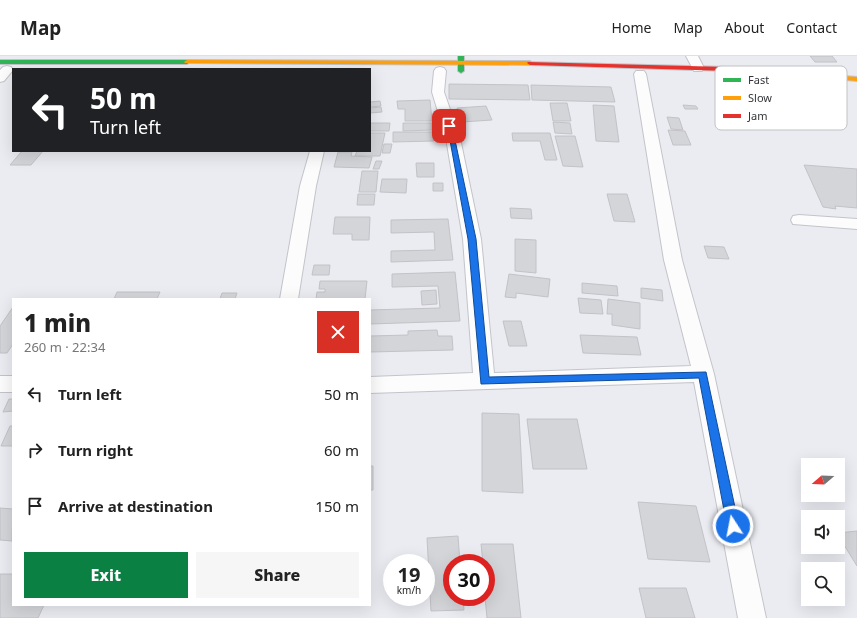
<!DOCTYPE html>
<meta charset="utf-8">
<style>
:root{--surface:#fff;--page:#f6f6f6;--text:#222;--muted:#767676;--line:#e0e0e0;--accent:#0b8043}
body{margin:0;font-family:"Noto Sans",sans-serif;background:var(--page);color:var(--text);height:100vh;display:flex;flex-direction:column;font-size:15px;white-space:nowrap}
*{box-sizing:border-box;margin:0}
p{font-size:13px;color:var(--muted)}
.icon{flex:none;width:22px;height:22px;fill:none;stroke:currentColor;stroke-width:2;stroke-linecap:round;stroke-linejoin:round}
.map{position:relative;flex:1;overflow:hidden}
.drawer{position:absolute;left:12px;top:242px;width:359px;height:308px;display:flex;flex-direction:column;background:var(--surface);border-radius:0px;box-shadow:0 4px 16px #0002}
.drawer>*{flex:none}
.guide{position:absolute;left:12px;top:12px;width:359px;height:84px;border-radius:0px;box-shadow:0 4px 16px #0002;background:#202124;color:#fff;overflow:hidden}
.needle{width:26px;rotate:251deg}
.buttons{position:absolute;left:801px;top:402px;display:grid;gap:8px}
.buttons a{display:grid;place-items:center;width:44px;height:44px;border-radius:0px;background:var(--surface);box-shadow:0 4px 16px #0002;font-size:20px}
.speed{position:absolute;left:383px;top:498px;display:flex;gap:8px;font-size:20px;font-weight:700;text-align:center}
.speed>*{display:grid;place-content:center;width:52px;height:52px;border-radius:50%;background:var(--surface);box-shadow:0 4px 16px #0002;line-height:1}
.speed small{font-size:10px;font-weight:400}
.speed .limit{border:6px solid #d22;background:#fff;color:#111}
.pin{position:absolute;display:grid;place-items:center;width:34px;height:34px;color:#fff;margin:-17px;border-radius:8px;box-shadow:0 2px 6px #0006}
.me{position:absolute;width:44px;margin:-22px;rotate:349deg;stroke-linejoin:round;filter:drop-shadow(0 0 3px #0008)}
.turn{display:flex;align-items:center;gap:14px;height:84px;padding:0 12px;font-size:18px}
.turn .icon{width:52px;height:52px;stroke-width:2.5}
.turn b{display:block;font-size:28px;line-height:34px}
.round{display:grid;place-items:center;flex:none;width:42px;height:42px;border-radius:0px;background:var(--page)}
.summary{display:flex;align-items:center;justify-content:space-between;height:68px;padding:0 12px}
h1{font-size:24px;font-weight:800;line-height:30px}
.action{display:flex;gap:8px;margin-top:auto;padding:8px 12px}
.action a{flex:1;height:46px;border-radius:0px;background:var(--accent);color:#fff;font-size:16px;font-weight:800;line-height:46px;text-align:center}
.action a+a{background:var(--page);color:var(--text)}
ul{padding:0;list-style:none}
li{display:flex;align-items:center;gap:12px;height:56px;padding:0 12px}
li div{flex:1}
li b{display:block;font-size:15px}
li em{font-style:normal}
header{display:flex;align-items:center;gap:24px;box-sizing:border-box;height:56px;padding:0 20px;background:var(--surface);border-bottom:1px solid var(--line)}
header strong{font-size:19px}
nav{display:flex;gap:22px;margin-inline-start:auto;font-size:14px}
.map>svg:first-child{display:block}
</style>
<header>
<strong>Map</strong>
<nav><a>Home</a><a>Map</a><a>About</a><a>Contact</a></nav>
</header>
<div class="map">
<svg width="857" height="562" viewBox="0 0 857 562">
<rect width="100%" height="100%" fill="#ebecf2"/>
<path fill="#d3d5d9" stroke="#c2c2c7" d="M810 0H832L837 6H815Z
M449 28 528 29 530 44 449 43Z
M531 29 611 31 615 46 532 44Z
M430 44 432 65H405V53H398L397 45Z
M380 45 381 50 370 51V46Z
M550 47H567L571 65H553Z
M593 49 614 50 619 86 596 85Z
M683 49 696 50 698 53H685Z
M486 50 492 64 462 66 457 52Z
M381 51 382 56 370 57V52Z
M667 61 679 62 683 74 671 73Z
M553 66 570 67 572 78 555 77Z
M370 67H390L389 75H370Z
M403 67H432V74L403 75Z
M668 74 685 75 691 89H673Z
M393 76H433L434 85 393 86Z
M370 77H385L380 100H355L357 95H370Z
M512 77H550L557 104H545L540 85H513Z
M555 80H575L583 111 563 110Z
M384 88H392L390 97H382Z
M22 95H43L31 109H10Z
M338 96H352L351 100 372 101 369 112 334 111Z
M376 105H382L379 113H373Z
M416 107H434V121H417Z
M804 109 857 113V152L835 150 836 153 823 151Z
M362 115H378L376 136H359Z
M382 123H407L406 137 380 136Z
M433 127H443V135H433Z
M358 138H375L374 149H357Z
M607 138H627L635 166 614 165Z
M510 152 531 153 532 163 511 162Z
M335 161H370L369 184H352V178H333Z
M448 163 453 204 391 206V195L435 194 434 176 391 177V164Z
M515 183 536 184V217L515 215Z
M704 190 724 191 729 203 708 202Z
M314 209H330L329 219H312Z
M455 216 460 265 370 268V254L440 252 438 230 392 231V218Z
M509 218 550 223 548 241 516 237V242L505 241Z
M320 225H367L365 243H316L317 236H325V233H319Z
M582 227 617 230 618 240 582 237Z
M641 232 662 234 663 245 641 242Z
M436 234 437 248 422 249 421 235Z
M117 236H160L157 243H114Z
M222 237H237L235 243H220Z
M578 242 601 244 603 258 580 257Z
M608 243 640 247V273L612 269V258H607Z
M13 251V288L7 297H0V270Z
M503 265H521L527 290H509Z
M437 274 438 280H452L453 294 370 296V280L408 279V275Z
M580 279 637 281 641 299 583 297Z
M9 343H13V355L3 356Z
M482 357 519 358 523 437 482 435Z
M527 363H577L587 413H533Z
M10 370H13V390H1Z
M370 410H373V434H370Z
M638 446 696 450 710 506 648 503Z
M0 452 13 453 12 485 0 484Z
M857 475V510L838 479V477Z
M458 480 460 507H452V541H463L464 554 431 555 427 482Z
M481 488H513L521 562H487L485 541 486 507H483Z
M0 518H13V549H44L38 562H0Z
M639 532H686L695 562H646Z"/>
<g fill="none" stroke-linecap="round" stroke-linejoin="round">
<g stroke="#c3c4c9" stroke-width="2">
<path id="street" d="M686 0H698L704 12 702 15H694Z
M7 10 11 11 13 14 4 25 0 26V14L3 11Z
M440 11 444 12 446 15 444 36 460 82 481 183 494 317 691 310 664 204 634 18 636 15H644L646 18 682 204 714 318 766 562H738L694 326 370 337V321L473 317 463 183 446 82 432 36 434 15 436 12Z
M310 95H324L316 130 298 243H280L300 130Z
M799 159 857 163V173L793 168 791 164 793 160Z
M0 320H13V336H0Z"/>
</g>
<g stroke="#c3c4c9" stroke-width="2">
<path id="fast" d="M458 0H464V15L461 17 458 15Z
M0 4H187L190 6 187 8H0Z"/>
</g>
<g stroke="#c3c4c9" stroke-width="2">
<path id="slow" d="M187 4 530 5 533 7 530 9 185 7 184 6Z
M728 11 857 21V25L726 14 725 13Z"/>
</g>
<g stroke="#c3c4c9" stroke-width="2">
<path id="jam" d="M528 6 728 11 731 13 728 15 530 9 527 7Z"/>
</g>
<use href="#street" fill="#fcfcfd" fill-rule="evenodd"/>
<use href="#fast" fill="#30b455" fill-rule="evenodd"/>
<use href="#slow" fill="#ff9f0a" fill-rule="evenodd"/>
<use href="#jam" fill="#e5322d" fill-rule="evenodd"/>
</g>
<path fill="#1a73e8" stroke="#114b97" d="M447 68 452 70 476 183 489 321 706 316 739 470 737 474 733 476 729 474 727 470 699 322 481 328 468 183Z"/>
<rect x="715" y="10" width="132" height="64" rx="6" fill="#fff" stroke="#c2c2c4" stroke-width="1"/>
<rect x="723" y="22" width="18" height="4" fill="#30b455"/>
<rect x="723" y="40" width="18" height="4" fill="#ff9f0a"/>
<rect x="723" y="58" width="18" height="4" fill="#e5322d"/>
<g font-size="11" fill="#343539">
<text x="748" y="28">Fast</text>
<text x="748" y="46">Slow</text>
<text x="748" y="64">Jam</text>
</g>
</svg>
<div class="buttons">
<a><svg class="needle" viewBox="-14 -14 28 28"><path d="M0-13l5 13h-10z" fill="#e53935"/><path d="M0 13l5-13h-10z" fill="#767676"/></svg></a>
<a><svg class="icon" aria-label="sound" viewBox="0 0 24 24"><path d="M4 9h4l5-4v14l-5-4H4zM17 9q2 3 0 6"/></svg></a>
<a><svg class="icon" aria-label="search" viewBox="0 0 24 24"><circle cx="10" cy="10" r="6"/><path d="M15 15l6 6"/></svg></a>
</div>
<div class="speed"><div>19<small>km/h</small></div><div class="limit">30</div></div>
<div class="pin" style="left:449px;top:70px;background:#d93025"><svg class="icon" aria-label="arrive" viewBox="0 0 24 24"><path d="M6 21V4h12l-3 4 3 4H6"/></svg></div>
<svg class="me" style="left:733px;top:470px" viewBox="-20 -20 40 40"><circle r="17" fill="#1a73e8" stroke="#fff" stroke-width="3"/><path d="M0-11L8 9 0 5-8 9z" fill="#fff"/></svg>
<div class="guide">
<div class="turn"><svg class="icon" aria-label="left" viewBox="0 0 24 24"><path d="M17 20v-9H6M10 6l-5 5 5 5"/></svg><div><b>50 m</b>Turn left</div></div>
</div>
<section class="drawer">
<div class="summary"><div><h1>1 min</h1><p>260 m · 22:34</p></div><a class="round" style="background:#d93025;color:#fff"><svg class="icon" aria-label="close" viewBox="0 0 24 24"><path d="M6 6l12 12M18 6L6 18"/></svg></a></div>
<ul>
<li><svg class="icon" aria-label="left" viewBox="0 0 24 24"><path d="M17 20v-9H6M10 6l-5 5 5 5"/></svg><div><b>Turn left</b></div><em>50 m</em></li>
<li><svg class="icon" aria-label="right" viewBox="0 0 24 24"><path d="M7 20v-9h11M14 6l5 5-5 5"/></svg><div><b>Turn right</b></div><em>60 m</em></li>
<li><svg class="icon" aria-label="arrive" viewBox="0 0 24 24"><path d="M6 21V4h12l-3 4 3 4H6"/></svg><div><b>Arrive at destination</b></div><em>150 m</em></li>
</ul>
<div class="action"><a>Exit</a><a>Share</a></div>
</section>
</div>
